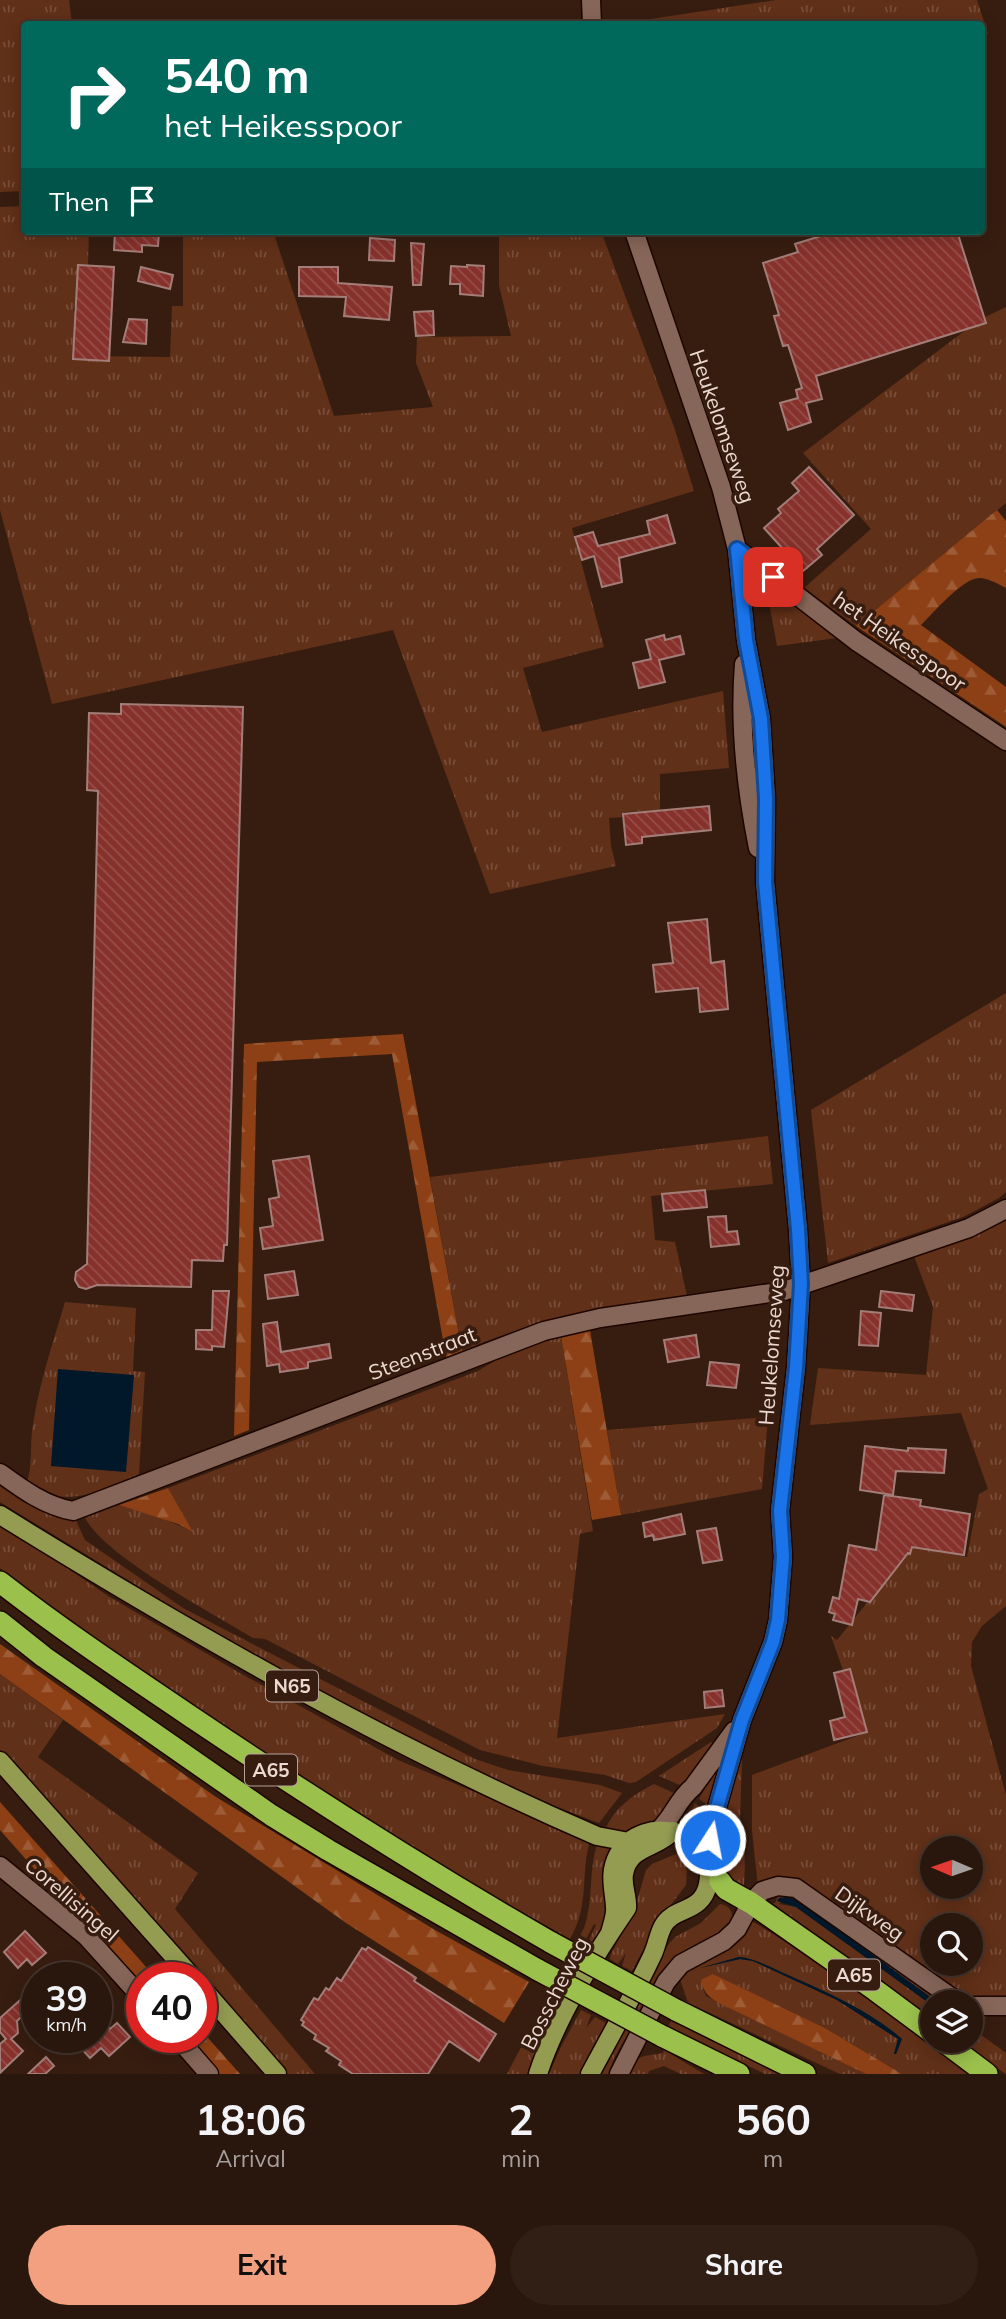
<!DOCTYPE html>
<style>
:root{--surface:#29160c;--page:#311f15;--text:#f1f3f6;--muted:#a59f9d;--line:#45352d;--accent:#f2a07f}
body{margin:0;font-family:Mulish,sans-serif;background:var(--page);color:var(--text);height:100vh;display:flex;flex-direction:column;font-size:26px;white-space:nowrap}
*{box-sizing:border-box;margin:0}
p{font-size:23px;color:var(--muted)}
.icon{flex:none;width:38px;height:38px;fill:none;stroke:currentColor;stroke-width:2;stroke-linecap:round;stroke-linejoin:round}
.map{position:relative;height:2074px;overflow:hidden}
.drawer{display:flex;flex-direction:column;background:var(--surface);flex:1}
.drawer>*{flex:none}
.top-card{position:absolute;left:21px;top:21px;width:964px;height:214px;border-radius:7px;box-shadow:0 4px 18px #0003,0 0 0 2px var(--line);background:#00695c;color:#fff;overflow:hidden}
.needle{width:46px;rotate:272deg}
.fabs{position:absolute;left:920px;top:1836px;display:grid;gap:14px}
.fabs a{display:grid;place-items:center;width:63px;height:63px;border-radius:50%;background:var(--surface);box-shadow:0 4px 18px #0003,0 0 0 2px var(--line);font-size:35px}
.speed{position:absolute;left:21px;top:1962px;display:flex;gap:14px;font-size:35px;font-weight:700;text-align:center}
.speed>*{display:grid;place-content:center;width:91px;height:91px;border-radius:50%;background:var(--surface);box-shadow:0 4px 18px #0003,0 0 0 2px var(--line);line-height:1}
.speed small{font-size:18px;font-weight:400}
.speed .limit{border:10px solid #d22;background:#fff;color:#111}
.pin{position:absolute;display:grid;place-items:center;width:60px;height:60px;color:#fff;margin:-30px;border-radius:14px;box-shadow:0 4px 10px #0006}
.me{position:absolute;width:77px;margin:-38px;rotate:11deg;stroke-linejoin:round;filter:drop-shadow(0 0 5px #0008)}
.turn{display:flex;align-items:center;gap:24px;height:147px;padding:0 28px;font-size:32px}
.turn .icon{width:91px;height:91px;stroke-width:2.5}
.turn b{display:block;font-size:49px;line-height:60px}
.then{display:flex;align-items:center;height:66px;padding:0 28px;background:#0003;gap:14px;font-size:26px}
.eta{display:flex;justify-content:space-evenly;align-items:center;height:119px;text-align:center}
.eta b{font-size:42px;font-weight:700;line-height:49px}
.primary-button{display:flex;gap:14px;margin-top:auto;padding:14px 28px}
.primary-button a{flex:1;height:80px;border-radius:42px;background:var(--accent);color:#111;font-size:28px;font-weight:700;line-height:80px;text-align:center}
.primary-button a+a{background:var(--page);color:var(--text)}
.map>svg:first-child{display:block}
</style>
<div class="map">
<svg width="1006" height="2074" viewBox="0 0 1006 2074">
<defs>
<pattern id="grass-tufts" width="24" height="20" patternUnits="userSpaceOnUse" patternTransform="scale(1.75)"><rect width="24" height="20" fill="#613018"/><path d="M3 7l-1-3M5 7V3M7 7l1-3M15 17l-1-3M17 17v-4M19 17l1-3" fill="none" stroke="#784d39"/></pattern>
<pattern id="forest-firs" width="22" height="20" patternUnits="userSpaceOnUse" patternTransform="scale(1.75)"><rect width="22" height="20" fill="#8d4015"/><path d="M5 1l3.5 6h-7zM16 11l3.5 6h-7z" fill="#9d5b36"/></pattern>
<pattern id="building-back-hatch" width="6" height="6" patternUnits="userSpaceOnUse" patternTransform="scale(1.75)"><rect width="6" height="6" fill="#86312b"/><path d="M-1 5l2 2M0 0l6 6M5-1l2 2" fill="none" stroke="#974e49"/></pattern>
</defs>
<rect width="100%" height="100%" fill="#371d10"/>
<path fill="url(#grass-tufts)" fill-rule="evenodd" d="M0 0H69L72 24H24V191L0 192Z
M776 0H977L988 34 982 36V24H618Z
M24 206V231H89L88 264 73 311 89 314 88 356 170 357 172 306H183V231H273L334 416 433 407 416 363 417 337 511 336 499 285V231H601L674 427 694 491 572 528 604 647 523 668 542 732 723 691 729 768 660 774V810L624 812V817L609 818 611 846 616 866 490 894 393 630 52 704 0 510V207Z
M1006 307V503L856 626 804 588 871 529 803 453 979 320Z
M765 581 837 638 777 646Z
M1006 993V1192L999 1198 963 1217 828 1263 811 1110Z
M768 1136 773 1184 651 1196 655 1240 675 1242 687 1296C605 1308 539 1318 462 1351L430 1177Z
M1006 1219V1606L982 1626 972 1642 971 1666 1006 1795V1999L973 2001 797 1882C780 1875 773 1878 758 1887L752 1831V1775L865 1733 831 1636 837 1640 912 1547 967 1557 979 1494 988 1489 961 1413 810 1425 818 1368 926 1375 933 1307 914 1256 974 1235ZM933 1848H971V1886H933ZM933 1925H971V1964H933Z
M65 1302 136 1308 133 1371 145 1372 139 1474C95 1492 71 1509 26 1485 34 1463 29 1447 33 1425 39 1383 53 1343 65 1302Z
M561 1336 593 1531 580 1534 557 1738 725 1714 717 1728 636 1782 629 1783 605 1775 543 1766 480 1750 265 1639 253 1638C211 1612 107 1558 85 1518L119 1505 152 1514 192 1531 168 1488 478 1371 510 1352Z
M768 1417 762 1489 621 1515 607 1430Z
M0 1479 73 1514 85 1540 183 1608 475 1759 508 1770 600 1785 622 1793 599 1823 536 1799 478 1772 244 1651 0 1502Z
M0 1522 108 1596 238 1672 398 1760 590 1840C580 1876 590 1904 570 1939L470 1883 195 1709 83 1632 0 1568Z
M0 1674 63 1720 38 1757 198 1873 175 1909 315 2074H284L0 1750Z
M711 1742 714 1744 682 1786 659 1776Z
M738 1759H742L740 1822 720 1815Z
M721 1760 709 1814 704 1812 705 1803 699 1799Z
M654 1784 676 1794 659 1822 628 1831 604 1832C615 1807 631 1796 654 1784Z
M695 1803 699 1806 698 1816 707 1820 702 1840 683 1827Z
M718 1823C724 1825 735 1826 739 1831 747 1840 745 1880 743 1892L730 1880 728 1873 716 1838Z
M598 1841 613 1848 607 1911 602 1929 554 2018 528 2074H507L584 1928C594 1900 588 1870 598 1841ZM594 1924 596 1925C585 1948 567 1992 550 2008Z
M676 1854 683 1861 687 1870 686 1885 660 1919 632 1971 622 1966 626 1953 618 1964 610 1959 611 1954 634 1911 646 1870 652 1864Z
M778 1895H796L949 2002H937L798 1900 786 1897 779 1904 796 1907 933 2006V2022L763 1904 775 1903Z
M720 1904C732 1906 735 1916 731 1926L662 1974 614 2058 609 2074H602L668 1945 675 1937 701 1923Z
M750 1920 825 1966 972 2074H902L825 2028 713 1974 703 1989 706 1996 866 2074H840L682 2000 690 2002 687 2000 680 1979 690 1969 695 1970 692 1968C703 1959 717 1957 729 1948 738 1941 744 1930 750 1920ZM739 1957C756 1959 771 1967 786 1974 825 1992 868 2010 902 2039L896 2054H894L898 2039 837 2000 753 1961 740 1959 700 1968Z
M581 2010 591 2015 586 2028 595 2017 606 2023 580 2074H549L561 2047Z
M971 2014 986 2016 980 2034 1006 2053V2074L958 2041 971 2040Z
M671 2021 778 2074H765L724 2054 723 2055 668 2027Z
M664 2050 704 2074H681L664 2066 649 2071 648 2074H629C636 2053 643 2057 663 2053Z"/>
<path fill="url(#forest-firs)" d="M997 510 1006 521V588C998 584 988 578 979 578 963 578 933 613 921 625L1006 687V727L856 626Z
M403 1034 462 1351 446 1357 392 1054 257 1062 249 1430 234 1436 244 1044Z
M590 1330 621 1515 592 1520 561 1336Z
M168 1488 193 1532 178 1524 119 1505Z
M0 1644 216 1797 435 1930 529 1982 504 2023 346 1923 0 1674Z
M0 1802 155 1977 142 1978V1991L0 1830Z
M713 1974 825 2028 902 2074H866L721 2004C709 1997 704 1994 701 1980Z
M201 2030 240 2074H218L184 2037H201Z"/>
<path fill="#001829" d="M58 1369 134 1375 126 1472 51 1466Z
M786 1897 798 1900 937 2002H933V2006L796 1907 777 1901 779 1898Z
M739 1957C754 1958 767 1966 781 1972 822 1990 868 2009 902 2039L896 2054H894L898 2039 837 2000 753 1961 740 1959 700 1968Z"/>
<path fill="url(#building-back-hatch)" stroke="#a37e79" stroke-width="2" d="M115 231H159L158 246 142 245V252L114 250Z
M837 231H957L986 323 816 376 822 399 806 403 811 422 788 430 780 403 798 398 796 390 802 388 788 345 783 346 774 316 779 315 763 263 798 252 795 244Z
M370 238 395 240 394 261 369 260Z
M411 243 424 244 421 285H413Z
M78 265 114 267 109 361 73 359Z
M467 265 484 266 483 296 460 294V284H450L451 266 467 267Z
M141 267 173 275 170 289 138 281Z
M299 267H338V283L392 287 389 320 344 316 346 297 299 296Z
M433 311 434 335 416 336 414 312Z
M129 319 147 320 146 344 123 342Z
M809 467 854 515 817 549 822 555 803 571 764 528 781 513 778 509 799 491 792 483Z
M667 515 675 543 619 558 622 582 602 587 594 556 582 560 575 537 593 532 598 546 650 534 647 521Z
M664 635 665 640 680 636 684 654 659 660 665 682 639 688 633 663 651 659 646 640Z
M121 704 243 707 227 1245H224L223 1261 192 1260 191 1287 97 1285 86 1289 79 1287 75 1280 76 1272 87 1264 98 791 87 790 89 713 121 714Z
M709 806 711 830 642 837V843L626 845 623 814Z
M707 919 711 963 724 961 728 1009 700 1012 698 988 656 992 653 965 673 963 668 923Z
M309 1156 323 1240 263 1249 260 1228 273 1226 269 1199 279 1197 273 1161Z
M705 1190 707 1207 664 1211 662 1194Z
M726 1216 727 1232 737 1231 739 1244 711 1247 708 1217Z
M294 1271 298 1295 268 1299 265 1275Z
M213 1291H229L224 1347 212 1346V1350L196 1349V1330H212Z
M881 1291 914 1295 912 1311 879 1307Z
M861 1311 881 1313 878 1346 859 1345Z
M277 1322 281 1352 329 1344 331 1358 308 1362V1368L280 1372 279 1364 267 1366 263 1324Z
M696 1335 699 1357 668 1362 664 1340Z
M710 1362 739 1365 736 1388 707 1385Z
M865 1446 908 1451V1448L946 1450 944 1473 896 1471 893 1495 860 1490Z
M884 1495 921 1500 920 1506 970 1514 964 1555 912 1547 910 1554 908 1553 870 1602 858 1599 852 1625 833 1620 835 1614 829 1612 833 1597 839 1599 849 1545 876 1550Z
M681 1514 685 1534 654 1540 653 1535 645 1537 643 1523Z
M716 1528 722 1560 703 1563 697 1531Z
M850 1669 867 1732 834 1740 830 1721 845 1717 834 1673Z
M722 1690 724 1706 705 1708 704 1692Z
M25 1931 46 1953 32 1965 27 1959 18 1968 4 1952Z
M368 1947 412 1975 416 1978 414 1981 496 2034 479 2061 449 2041 428 2074H353L339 2065 341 2061 326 2051 329 2048 314 2039 316 2035 302 2025 304 2022 301 2020 314 1998 318 2000 326 1988 329 1990 337 1978 341 1981 362 1948 366 1950Z
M37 1985V2002L17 2021 18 2033 11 2039 23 2051 0 2073V2044L6 2039 0 2032V2018Z
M117 2023 130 2037 109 2056 101 2048 90 2058 71 2037H96L107 2026 110 2029Z
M46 2057 54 2066 45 2074H28Z"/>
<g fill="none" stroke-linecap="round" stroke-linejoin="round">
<g stroke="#1d0600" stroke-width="21">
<path id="minor" d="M591 0 592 24
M634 231 721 487 737 549 746 640 761 719 766 799 765 882 798 1229 801 1284 796 1368 780 1511 783 1557 778 1620 773 1642 742 1720 714 1818 710 1840 717 1860
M737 549 856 641 1006 741
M744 664C739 725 746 788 758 848
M0 1473C22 1489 45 1506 73 1511L544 1331 600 1318 784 1291 969 1228 1006 1209
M659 1830C673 1817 678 1799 693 1787L734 1731
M0 1866 86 1936 142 1998
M971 2006H1006
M177 2037 209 2074
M619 2074 666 1982 681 1964 724 1941 737 1929 751 1903 762 1891 778 1886 796 1888 951 1997 962 2002"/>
</g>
<g stroke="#1d0600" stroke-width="21">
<path id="major" d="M0 1515C192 1634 389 1746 597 1836L629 1842
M0 1761 193 1978
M201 1987 277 2074
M538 2074C555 2021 595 1954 627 1908 628 1896 622 1886 624 1874 629 1845 657 1849 673 1831
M590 2074C611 2035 633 1996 652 1956 657 1946 658 1935 663 1926 674 1906 702 1914 708 1884 718 1832 644 1810 618 1855 608 1874 614 1888 615 1907 616 1915 612 1925 610 1933"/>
</g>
<g stroke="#1d0600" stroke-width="24">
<path id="highway" d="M0 1582C63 1631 129 1675 196 1720 312 1798 430 1873 552 1943
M0 1622 44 1657 271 1815 328 1850 538 1970
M720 1881 726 1889 751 1903 875 1990 933 2033
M676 2010 805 2074
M662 2036 739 2074
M942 2040 987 2074"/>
</g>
<use href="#minor" stroke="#866658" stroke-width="18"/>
<use href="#major" stroke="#939c51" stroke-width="18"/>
<use href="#highway" stroke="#9bc04c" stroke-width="21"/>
<g stroke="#1d0600" stroke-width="24" stroke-linecap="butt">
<path id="highway-bridge" d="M552 1943 676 2010
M538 1970 662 2036"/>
</g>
<use href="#highway-bridge" stroke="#9bc04c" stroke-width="21"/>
</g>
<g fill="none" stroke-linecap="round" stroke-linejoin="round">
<g stroke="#114b97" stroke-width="18">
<path id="route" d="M710 1840 714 1818 742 1720 773 1642 778 1620 783 1557 780 1511 796 1368 801 1284 798 1229 765 882 766 799 761 719 746 640 737 549 773 577"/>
</g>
<use href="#route" stroke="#1a73e8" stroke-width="12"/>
</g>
<g text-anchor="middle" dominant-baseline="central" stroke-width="7" stroke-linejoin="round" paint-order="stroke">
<g fill="#371d10" stroke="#b6a198" stroke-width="2">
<rect x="266" y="1670.5" width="52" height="31" rx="5"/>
<rect x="245" y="1754.5" width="52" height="31" rx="5"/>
<rect x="828" y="1959.5" width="52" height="31" rx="5"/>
</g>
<g font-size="19" font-weight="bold" fill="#ecdad2">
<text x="292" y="1686">N65</text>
<text x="271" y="1770">A65</text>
<text x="854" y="1975">A65</text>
</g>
<g font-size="21" fill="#ecdad2" stroke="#371d10">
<text transform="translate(723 426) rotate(71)">Heukelomseweg</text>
<text transform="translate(900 641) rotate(35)">het Heikesspoor</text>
<text transform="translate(771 1345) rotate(-86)">Heukelomseweg</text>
<text transform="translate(422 1353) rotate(-21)">Steenstraat</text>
<text transform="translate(72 1899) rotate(41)">Corellisingel</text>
<text transform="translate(870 1913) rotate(35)">Dijkweg</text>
<text transform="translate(554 1993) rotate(-63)">Bosscheweg</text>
</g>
</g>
</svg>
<div class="fabs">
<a><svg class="needle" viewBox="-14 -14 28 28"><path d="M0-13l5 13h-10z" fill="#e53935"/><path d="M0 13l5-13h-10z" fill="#a59f9d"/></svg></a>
<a><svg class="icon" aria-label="search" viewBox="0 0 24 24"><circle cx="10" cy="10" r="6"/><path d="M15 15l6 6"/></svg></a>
<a><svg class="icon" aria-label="layers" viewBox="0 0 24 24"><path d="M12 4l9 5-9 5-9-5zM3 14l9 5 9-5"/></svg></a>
</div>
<div class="speed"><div>39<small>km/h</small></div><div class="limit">40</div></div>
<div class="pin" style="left:773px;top:577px;background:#d93025"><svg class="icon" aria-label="arrive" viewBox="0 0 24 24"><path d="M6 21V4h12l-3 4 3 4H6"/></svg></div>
<svg class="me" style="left:710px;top:1840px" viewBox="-20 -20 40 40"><circle r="17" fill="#1a73e8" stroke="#fff" stroke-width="3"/><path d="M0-11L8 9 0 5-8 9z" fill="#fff"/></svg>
<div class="top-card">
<div class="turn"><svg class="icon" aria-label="right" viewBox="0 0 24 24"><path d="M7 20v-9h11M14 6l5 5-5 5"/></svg><div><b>540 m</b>het Heikesspoor</div></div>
<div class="then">Then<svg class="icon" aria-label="arrive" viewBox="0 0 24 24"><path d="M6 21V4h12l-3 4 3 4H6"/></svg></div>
</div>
</div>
<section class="drawer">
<div class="eta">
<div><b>18:06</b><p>Arrival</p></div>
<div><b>2</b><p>min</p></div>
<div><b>560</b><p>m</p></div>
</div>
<div class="primary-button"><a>Exit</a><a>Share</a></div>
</section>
